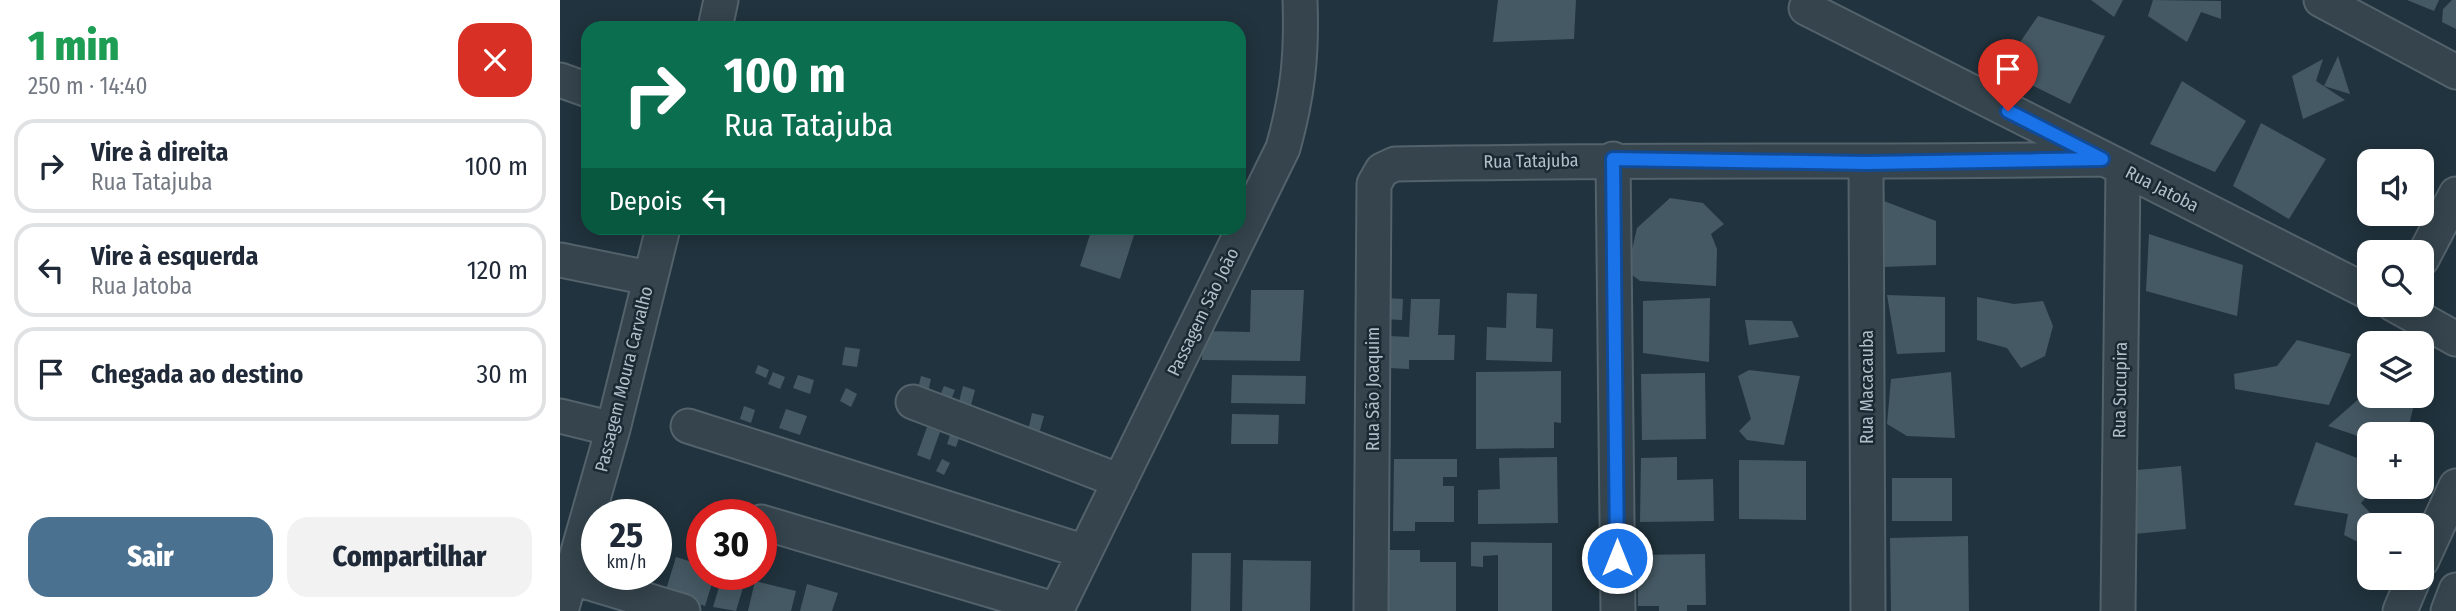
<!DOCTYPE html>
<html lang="pt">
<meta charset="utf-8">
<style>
:root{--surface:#fff;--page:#f2f2f3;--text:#1f2937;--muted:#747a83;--line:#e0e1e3;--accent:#4b7191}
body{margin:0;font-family:"Fira Sans Condensed",sans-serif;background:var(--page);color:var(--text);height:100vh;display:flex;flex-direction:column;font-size:26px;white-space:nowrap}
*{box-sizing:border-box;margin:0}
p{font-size:23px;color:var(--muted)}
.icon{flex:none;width:38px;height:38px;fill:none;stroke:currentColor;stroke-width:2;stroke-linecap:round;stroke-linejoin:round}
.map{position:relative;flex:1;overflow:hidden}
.drawer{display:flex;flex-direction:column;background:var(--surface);width:560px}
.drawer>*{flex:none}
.hud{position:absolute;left:21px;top:21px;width:665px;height:214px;border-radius:21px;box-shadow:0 4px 18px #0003;background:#0b6e4f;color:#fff;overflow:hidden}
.buttons{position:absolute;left:1797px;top:149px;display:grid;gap:14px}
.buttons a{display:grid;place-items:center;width:77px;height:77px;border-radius:14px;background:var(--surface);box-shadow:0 4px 18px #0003;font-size:35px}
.speed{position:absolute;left:21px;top:499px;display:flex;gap:14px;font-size:35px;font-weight:700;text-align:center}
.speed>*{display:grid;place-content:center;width:91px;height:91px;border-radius:50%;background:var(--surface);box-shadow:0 4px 18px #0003;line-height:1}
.speed small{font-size:18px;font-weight:400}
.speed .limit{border:10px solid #d22;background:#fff;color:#111}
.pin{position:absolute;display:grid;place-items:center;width:60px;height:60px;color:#fff;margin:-72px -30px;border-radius:50% 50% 50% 0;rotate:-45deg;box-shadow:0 0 7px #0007}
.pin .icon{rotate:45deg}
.me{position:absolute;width:77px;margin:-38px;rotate:0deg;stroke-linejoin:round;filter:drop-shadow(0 0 5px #0008)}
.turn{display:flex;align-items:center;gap:24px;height:147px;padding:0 28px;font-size:32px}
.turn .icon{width:91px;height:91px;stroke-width:2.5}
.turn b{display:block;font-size:49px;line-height:60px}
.then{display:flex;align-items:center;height:66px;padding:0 28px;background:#0003;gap:14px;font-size:26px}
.round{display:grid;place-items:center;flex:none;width:74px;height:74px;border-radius:21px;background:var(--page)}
.overview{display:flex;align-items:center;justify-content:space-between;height:119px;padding:0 28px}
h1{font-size:42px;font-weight:800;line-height:52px;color:#1e9e55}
.primary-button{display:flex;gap:14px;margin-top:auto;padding:14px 28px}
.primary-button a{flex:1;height:80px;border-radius:21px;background:var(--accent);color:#fff;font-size:28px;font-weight:800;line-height:80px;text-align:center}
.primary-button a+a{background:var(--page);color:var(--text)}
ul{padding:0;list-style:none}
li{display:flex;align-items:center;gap:21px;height:94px;margin:0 14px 10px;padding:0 14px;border:4px solid var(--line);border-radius:21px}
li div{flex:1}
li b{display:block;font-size:26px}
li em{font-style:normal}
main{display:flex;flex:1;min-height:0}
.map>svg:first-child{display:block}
</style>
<main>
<section class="drawer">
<div class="overview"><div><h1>1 min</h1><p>250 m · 14:40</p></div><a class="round" style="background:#d93025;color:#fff"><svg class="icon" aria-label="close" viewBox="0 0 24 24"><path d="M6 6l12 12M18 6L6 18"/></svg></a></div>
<ul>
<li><svg class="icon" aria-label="right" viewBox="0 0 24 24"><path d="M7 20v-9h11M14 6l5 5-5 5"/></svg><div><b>Vire à direita</b><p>Rua Tatajuba</p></div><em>100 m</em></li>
<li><svg class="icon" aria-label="left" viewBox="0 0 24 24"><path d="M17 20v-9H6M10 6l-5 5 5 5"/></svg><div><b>Vire à esquerda</b><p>Rua Jatoba</p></div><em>120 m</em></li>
<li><svg class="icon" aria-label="arrive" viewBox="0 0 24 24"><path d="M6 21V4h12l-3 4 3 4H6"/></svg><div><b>Chegada ao destino</b></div><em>30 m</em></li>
</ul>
<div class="primary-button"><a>Sair</a><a>Compartilhar</a></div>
</section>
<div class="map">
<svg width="1896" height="611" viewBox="0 0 1896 611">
<rect width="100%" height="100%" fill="#21333e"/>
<path fill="#455964" d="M938 0H1016L1014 39 933 42Z
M1531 0H1563L1554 17Z
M1593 0 1661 1V19L1641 12 1627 42 1588 16Z
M1847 0H1879L1874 11Z
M1892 0H1896V29L1882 22 1883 9Z
M1478 16 1545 36 1510 104 1441 70Z
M1778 56 1790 94 1764 86Z
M1763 59 1756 81 1785 100 1743 119 1732 76Z
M1622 81 1686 121 1655 172 1590 144Z
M1701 123 1766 159 1729 219 1673 186Z
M1110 198 1143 203 1164 224 1151 234 1157 249 1156 286 1080 281 1067 271 1077 228Z
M1324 201 1376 221V265L1323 267Z
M532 228 576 229 560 279 520 266Z
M1589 234 1683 265 1677 316 1586 291Z
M691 290H744L740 361 642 360 643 331 690 332Z
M947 293 977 294 976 328 993 329 992 362 926 360 927 327 946 328Z
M1327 295 1385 297V352L1337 354Z
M1417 297 1454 304 1483 301 1493 326 1485 356 1461 368 1447 348 1417 340Z
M824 298 843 299 842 320 824 319Z
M1150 298 1149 362 1083 353V301Z
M851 299H880L878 335H895L894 360H849V369L828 368 829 336 849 337Z
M1185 320 1232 321 1239 337 1189 345Z
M1737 340 1791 354 1769 405 1675 389 1674 374 1717 366Z
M285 347 300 349 297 367 282 365Z
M198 365 209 370 206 378 195 373Z
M1189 370 1240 376 1224 445 1187 440 1179 431 1191 419 1178 376Z
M1001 371V423L994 422V448L916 449V372Z
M213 372 225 377 220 389 208 384Z
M1391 372 1395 438 1347 436 1327 424 1331 379Z
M1145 373 1146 439 1082 440 1081 374Z
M238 375 254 380 250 394 233 388Z
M672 375 746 376 745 404 671 403Z
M361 376 371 379 367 396 357 393Z
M384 386 395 390 390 402 379 398Z
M403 386 415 390 410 409 398 406Z
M286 388 297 394 291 407 280 401Z
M1810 389V396H1856L1847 434H1810V445L1795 435 1768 426Z
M184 406 195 410 191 423 180 419Z
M226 409 247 416 240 435 219 428Z
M472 413 484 416 479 434 468 431Z
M672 414 719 415 718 444H671Z
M367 427 380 432 370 460 357 455Z
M391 432 400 435 396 447 387 444Z
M1756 442 1810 463V486H1817L1801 503 1814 517 1812 525H1810L1808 547 1784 535 1788 514 1734 505Z
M997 457 998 523 918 524V490L940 489 939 458Z
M1117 457V480L1153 479 1154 521 1080 522 1081 458Z
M382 459 390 463 384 475 376 471Z
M834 459H897V477H883V486H894V522H855V531H833Z
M1179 460 1246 461V520L1179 519Z
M1621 466 1626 529 1574 534 1566 471Z
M1332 478H1392V521H1332Z
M1408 536 1409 611H1331L1330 538Z
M911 542 992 543V611H938V555L923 556V567L911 566Z
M828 550H860V562H896V611H827Z
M632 553H671L670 611H631Z
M1145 554 1146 605H1127V611H1099V606H1078L1077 555Z
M116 557 142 565V574H155L145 606 105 593Z
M683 560 751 561 750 611H682Z
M163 574 186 578 176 611 153 607Z
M195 581 236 591 231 611H188Z
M247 584 278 593 272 611H240Z"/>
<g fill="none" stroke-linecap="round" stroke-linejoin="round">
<g stroke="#53626b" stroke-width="37">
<path id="minor" d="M1250 0 1246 8 1810 293
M1761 0 1896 72
M155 28 161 0
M0 80 28 90
M1053 159 1058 611
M1306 163 1308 611
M1862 259 1896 194
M0 260 89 278
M1833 304 1896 339
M353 402 560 481
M0 416 53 429
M128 426 525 552
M201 522 497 610
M1862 560 1896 486
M0 574 123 611
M1 611 53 429 103 228
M496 611 723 148C738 94 742 55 740 0
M811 611 814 184 822 170 835 164C1071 159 1306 163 1542 159
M1558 611 1563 170
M1840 611 1854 578
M1888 611 1896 590"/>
</g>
<use href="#minor" stroke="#35444d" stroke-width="33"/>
</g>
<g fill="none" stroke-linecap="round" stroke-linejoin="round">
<g stroke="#114b97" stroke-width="18">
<path id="route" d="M1057 558 1053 159 1306 163 1542 159 1448 111"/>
</g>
<use href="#route" stroke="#1a73e8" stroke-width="12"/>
</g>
<g text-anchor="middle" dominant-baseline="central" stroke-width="5" stroke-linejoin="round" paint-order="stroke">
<g font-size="18" fill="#b1bfc9" stroke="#1a2932">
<text transform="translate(971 161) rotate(-1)">Rua Tatajuba</text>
<text transform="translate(1602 189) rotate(27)">Rua Jatoba</text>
<text transform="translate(643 312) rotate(-64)">Passagem São João</text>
<text transform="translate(64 379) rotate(-76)">Passagem Moura Carvalho</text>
<text transform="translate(1307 387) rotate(-90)">Rua Macacauba</text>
<text transform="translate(813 389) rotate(-90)">Rua São Joaquim</text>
<text transform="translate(1560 390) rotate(-89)">Rua Sucupira</text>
</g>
</g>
</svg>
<div class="buttons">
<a><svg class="icon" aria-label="sound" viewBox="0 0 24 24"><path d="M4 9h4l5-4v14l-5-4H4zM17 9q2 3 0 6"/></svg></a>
<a><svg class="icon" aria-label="search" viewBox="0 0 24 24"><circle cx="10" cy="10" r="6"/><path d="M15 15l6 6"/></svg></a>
<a><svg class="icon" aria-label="layers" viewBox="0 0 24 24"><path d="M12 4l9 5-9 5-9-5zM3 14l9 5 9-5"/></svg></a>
<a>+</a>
<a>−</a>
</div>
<div class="speed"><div>25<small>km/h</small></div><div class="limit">30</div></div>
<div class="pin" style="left:1448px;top:111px;background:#d93025"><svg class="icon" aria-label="arrive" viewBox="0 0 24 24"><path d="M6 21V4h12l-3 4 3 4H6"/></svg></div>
<svg class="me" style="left:1057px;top:558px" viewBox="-20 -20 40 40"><circle r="17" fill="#1a73e8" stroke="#fff" stroke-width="3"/><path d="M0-11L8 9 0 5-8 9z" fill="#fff"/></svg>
<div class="hud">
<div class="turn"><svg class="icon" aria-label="right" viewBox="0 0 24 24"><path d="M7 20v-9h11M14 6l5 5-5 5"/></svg><div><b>100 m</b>Rua Tatajuba</div></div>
<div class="then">Depois<svg class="icon" aria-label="left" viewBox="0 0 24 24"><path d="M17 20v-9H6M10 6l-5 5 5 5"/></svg></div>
</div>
</div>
</main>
